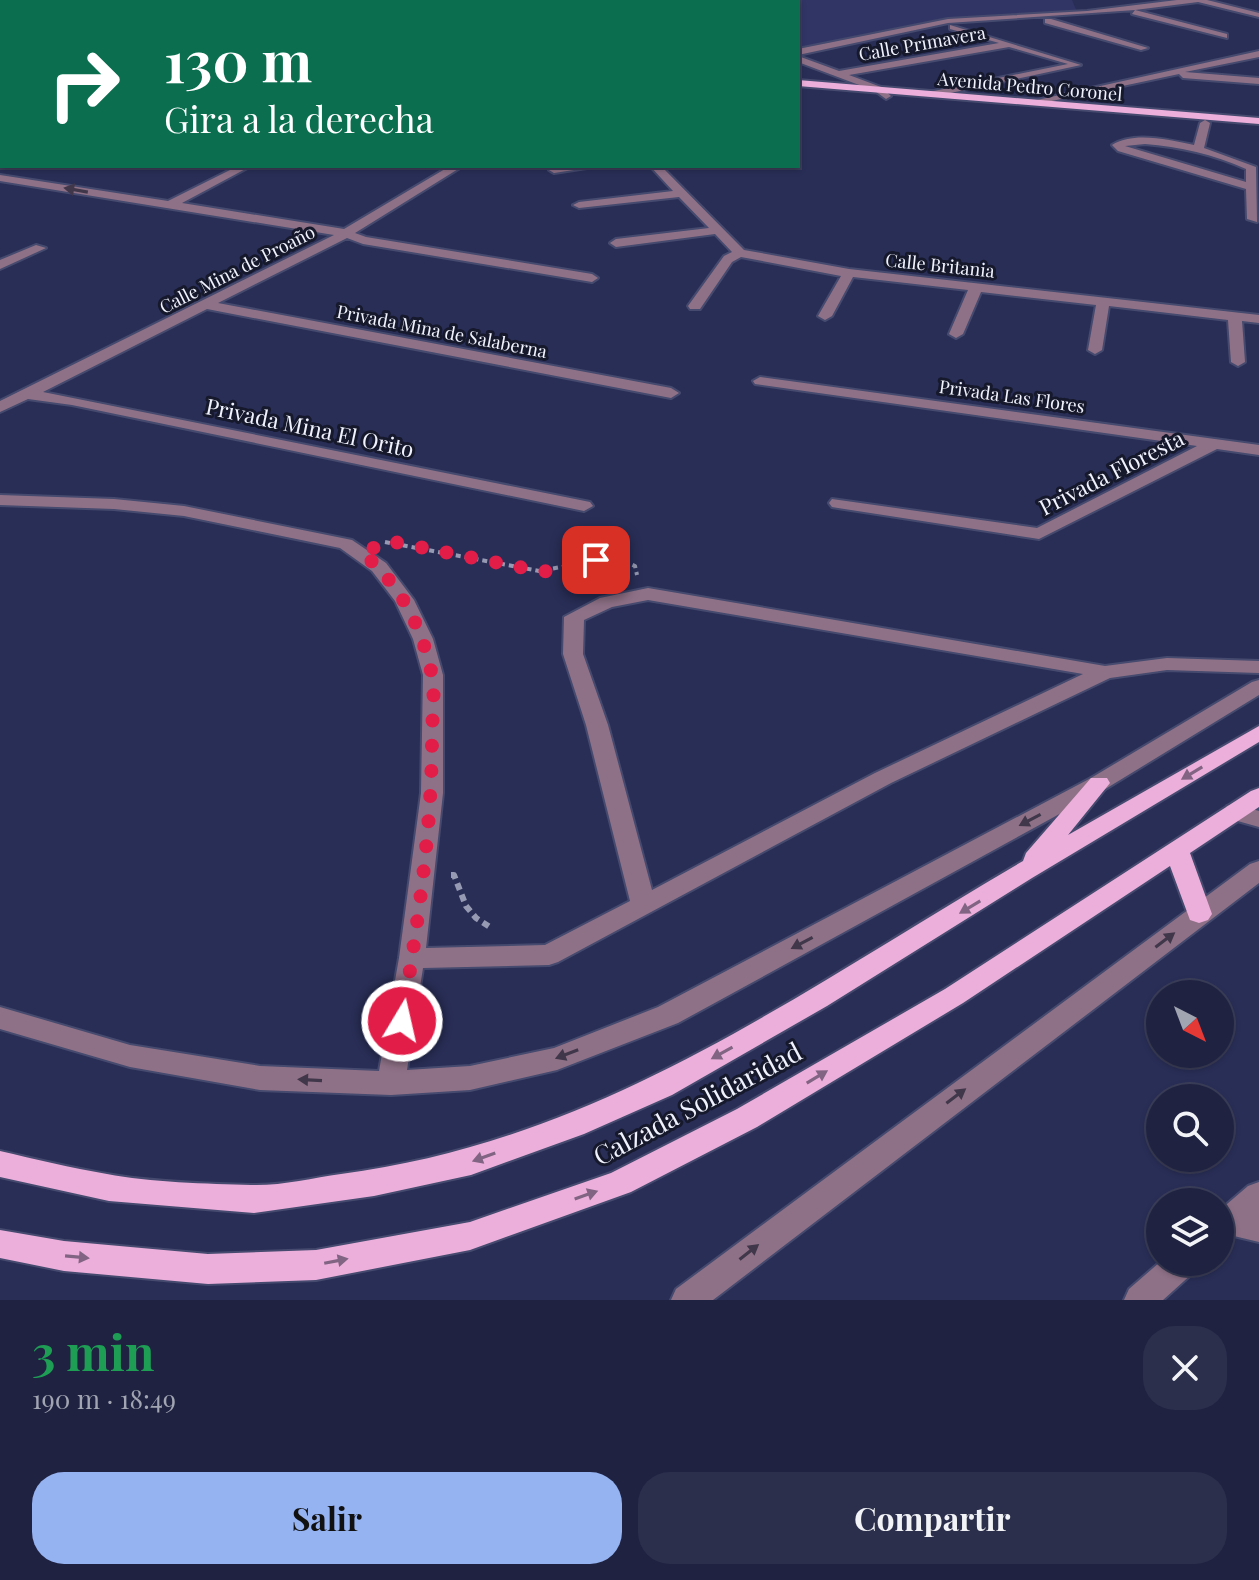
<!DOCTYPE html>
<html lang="es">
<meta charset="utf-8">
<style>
:root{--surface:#1f2241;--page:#2c2f4c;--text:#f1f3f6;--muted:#a1a4b1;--line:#3c3f5a;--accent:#95b2f1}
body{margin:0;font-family:"Playfair Display",serif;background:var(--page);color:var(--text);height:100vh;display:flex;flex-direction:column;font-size:30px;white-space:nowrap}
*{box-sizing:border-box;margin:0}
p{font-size:26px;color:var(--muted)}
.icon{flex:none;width:44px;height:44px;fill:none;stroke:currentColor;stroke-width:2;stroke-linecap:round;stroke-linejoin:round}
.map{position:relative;height:1300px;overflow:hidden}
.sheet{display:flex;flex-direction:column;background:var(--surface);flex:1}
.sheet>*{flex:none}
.banner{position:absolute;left:0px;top:0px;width:800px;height:168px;box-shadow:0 2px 6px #0004,0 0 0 2px var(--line);background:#0b6e4f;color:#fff;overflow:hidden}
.needle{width:52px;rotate:138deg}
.tools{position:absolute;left:1146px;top:980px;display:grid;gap:16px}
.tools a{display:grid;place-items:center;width:88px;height:88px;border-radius:50%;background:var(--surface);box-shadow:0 2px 6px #0004,0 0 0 2px var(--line);font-size:40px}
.pin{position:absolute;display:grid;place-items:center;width:68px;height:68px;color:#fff;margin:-34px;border-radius:16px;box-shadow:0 4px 12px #0006}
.me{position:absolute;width:88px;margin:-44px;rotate:9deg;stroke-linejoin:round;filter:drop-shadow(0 0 6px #0008)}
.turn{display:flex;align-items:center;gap:28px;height:168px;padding:0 32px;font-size:36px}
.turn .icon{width:104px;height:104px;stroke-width:2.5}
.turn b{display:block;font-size:56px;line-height:68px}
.round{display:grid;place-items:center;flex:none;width:84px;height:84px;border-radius:32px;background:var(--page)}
.summary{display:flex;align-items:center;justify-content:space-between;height:136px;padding:0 32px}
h1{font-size:48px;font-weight:700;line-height:60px;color:#1e9e55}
.primary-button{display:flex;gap:16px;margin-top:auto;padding:16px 32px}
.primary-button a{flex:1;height:92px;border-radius:32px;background:var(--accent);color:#111;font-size:32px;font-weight:700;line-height:92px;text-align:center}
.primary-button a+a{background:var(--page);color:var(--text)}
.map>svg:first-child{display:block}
</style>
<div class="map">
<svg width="1259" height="1300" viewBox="0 0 1259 1300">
<rect width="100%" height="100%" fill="#292e57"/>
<path fill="#303565" d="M729 0H1072L1077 12 945 19 798 50V2H724Z"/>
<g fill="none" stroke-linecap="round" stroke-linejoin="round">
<g stroke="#454a6e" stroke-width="4">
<path id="minor" d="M72 0 69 2 57 1 58 0Z
M589 0H618L621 2H592Z
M1177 0H1207L1259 13V17L1198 2 1135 10 1227 34V38L1132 14 1135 10 948 23 798 55V49L948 19 1087 11Z
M1045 19H1051L1148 48 1141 50 1045 23Z
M950 25 1081 65 932 97 929 92 1068 64 1009 47 849 75 881 87 891 96 886 99 875 91 798 62V56L839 71 999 43 950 29Z
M1259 51V57L1185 72 1259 78V84L1183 78 1179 74 1033 105 1028 102Z
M2 93V99L0 100V94Z
M1205 120 1210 123 1204 148 1256 167 1257 222 1247 219 1246 189 1118 151 1112 145C1134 131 1169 140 1194 145L1200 123ZM1145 144C1180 147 1213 154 1246 169V182L1125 146Z
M238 166H251L182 203 344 229 450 166H463L355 233 366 237 592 274 598 278 592 282 363 244 347 238 218 303 671 388 679 393 671 398 207 309 43 392 590 502 593 506 584 511 72 405 28 399 0 412V401L334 235 0 181V175L168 201Z
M562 166H600L554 173 549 170Z
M650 166H661L744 250 849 269 1259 315V323L1242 321 1245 362 1238 366 1231 362 1228 320 1109 306 1102 350 1095 354 1088 350 1096 305 981 292 963 334 956 338 949 334 968 290 853 277 832 316 825 320 818 316 841 276 741 257 732 262 700 309H690L688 306 724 256 732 252 715 234 616 247 610 243 616 239 709 228 679 197 579 208 573 205 579 202 673 191Z
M36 245 46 248 0 269V260Z
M760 377 1259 445V455L1217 449 1039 539 838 508 832 507 829 503 832 499 1037 528 1197 446 755 384 753 381Z
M0 495 114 499 184 506 352 540 386 563 414 600 433 639 443 675V793L426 948 545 945 630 901 586 725 563 654 564 617 600 598 648 588 1105 666 1167 658 1259 661V673L1167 670 1110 678 891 783 558 962 549 965 423 968 407 1070 470 1066 554 1048 658 1007 1091 778 1252 682 1259 680V695L1107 788 678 1023 557 1070 470 1090 391 1095 260 1090 130 1067 0 1029V1007L130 1045 260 1066 379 1071 399 958 421 793 423 675 413 639 395 601 372 571 340 548 184 516 114 509 0 505ZM648 600 1083 674 875 773 652 890 608 725 583 654 584 620 612 607Z
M1235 804 1259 811V827L1227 818 1223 812 1227 806Z
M1259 861V883L713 1300H671L676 1289 1250 864Z
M1259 1182V1242L1234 1236 1220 1243V1210L1248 1186Z
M1160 1262H1199L1194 1272 1163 1300H1124L1129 1289Z"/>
</g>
<g stroke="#454a6e" stroke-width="4">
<path id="major" d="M798 80 1259 118V124L798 86Z
M1259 726V742L1032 878 827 1006 672 1095 584 1134 471 1175 374 1196 254 1213 109 1201 0 1177V1151C35 1159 71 1168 107 1174 149 1182 208 1184 251 1185 281 1186 312 1178 341 1174 604 1140 801 990 1023 861L1026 853 1091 778H1107L1110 783 1068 835Z
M1259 788V807L1190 853 1212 914 1208 920 1199 923 1190 920 1170 866 963 1003 757 1127 631 1192 470 1250 316 1280 208 1284 64 1271 0 1258V1230L64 1241 208 1254 316 1250 470 1222 611 1173 737 1109 945 989 1251 791Z"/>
</g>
<path stroke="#969ab2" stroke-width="4" stroke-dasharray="5 4" stroke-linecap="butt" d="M385 542 539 571 600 560 624 561 635 566 637 575"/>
<path stroke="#969ab2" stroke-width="6" stroke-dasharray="7 5" stroke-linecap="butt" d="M451 875H454L466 906 476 918 490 927"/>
<use href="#minor" fill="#8f7187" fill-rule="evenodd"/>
<use href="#major" fill="#ecafdb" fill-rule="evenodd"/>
</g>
<defs><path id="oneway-solid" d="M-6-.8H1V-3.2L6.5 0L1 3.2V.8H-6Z" transform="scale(2)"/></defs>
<g fill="#40374b">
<use href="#oneway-solid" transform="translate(76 190) rotate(-170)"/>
<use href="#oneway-solid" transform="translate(1030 820) rotate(152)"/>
<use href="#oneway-solid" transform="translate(1165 940) rotate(-37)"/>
<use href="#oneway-solid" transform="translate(802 943) rotate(152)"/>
<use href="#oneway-solid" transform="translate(567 1054) rotate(159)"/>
<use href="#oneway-solid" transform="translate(310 1080) rotate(-177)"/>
<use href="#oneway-solid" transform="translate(956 1096) rotate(-37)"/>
<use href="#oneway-solid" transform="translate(749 1252) rotate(-38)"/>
</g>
<g fill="#816483">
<use href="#oneway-solid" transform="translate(1192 773) rotate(149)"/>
<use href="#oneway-solid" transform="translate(970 907) rotate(149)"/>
<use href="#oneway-solid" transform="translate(722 1053) rotate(151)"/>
<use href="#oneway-solid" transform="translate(817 1077) rotate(-31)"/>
<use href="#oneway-solid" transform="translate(484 1157) rotate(160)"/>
<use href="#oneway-solid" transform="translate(586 1195) rotate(-19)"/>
<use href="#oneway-solid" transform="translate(77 1257) rotate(5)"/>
<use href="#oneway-solid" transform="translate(336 1261) rotate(-11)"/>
</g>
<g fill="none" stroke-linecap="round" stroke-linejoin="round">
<path stroke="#e11d48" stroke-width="14" stroke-dasharray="0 25.2" d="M402 1021C417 927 432 832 432 737 432 716 436 691 431 671 421 625 399 583 362 553L389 541 539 571 558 572 596 560"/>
</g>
<g text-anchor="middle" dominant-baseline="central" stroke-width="6" stroke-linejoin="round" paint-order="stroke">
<g font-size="18" fill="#f0f3fd" stroke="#16182b">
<text transform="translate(922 43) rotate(-10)">Calle Primavera</text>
<text transform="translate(1030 86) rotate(5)">Avenida Pedro Coronel</text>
<text transform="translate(940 265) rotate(6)">Calle Britania</text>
<text transform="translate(237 269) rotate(-27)">Calle Mina de Proaño</text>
<text transform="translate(442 331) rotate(11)">Privada Mina de Salaberna</text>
<text transform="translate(1012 396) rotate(8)">Privada Las Flores</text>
</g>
<g font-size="22" fill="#f0f3fd" stroke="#16182b">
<text transform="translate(310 427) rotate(12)">Privada Mina El Orito</text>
<text transform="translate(1111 472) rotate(-27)">Privada Floresta</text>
</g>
<g font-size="26" fill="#f0f3fd" stroke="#16182b">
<text transform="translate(697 1103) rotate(-28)">Calzada Solidaridad</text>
</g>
</g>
</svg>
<div class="tools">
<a><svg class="needle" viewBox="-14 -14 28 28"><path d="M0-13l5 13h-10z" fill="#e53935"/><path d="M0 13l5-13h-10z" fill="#a1a4b1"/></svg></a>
<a><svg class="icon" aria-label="search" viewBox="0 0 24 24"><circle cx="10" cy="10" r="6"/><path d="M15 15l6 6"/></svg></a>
<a><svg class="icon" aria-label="layers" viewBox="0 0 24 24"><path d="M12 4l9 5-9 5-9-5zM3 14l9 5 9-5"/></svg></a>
</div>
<div class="pin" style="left:596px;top:560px;background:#d93025"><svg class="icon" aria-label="arrive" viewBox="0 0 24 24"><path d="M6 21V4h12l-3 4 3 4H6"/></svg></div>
<svg class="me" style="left:402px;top:1021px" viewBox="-20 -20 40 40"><circle r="17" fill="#e11d48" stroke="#fff" stroke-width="3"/><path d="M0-11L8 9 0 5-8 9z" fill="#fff"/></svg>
<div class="banner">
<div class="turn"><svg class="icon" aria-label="right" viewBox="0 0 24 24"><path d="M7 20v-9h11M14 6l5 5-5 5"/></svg><div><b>130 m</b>Gira a la derecha</div></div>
</div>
</div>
<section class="sheet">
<div class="summary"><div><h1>3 min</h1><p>190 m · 18:49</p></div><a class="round"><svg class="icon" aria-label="close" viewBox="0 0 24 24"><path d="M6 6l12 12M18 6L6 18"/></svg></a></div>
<div class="primary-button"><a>Salir</a><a>Compartir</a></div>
</section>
